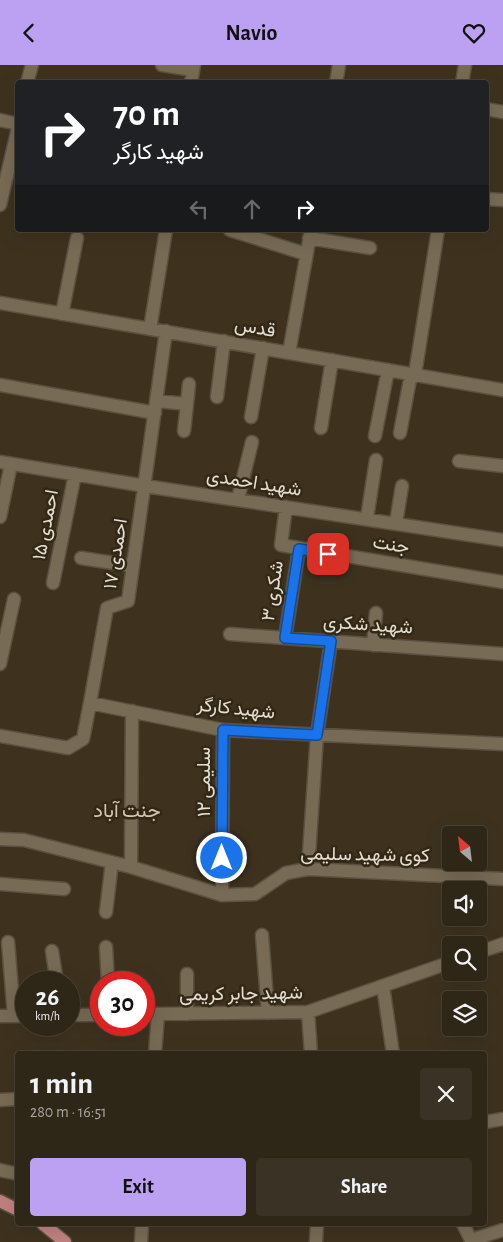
<!DOCTYPE html>
<meta charset="utf-8">
<style>
:root{--surface:#2e2617;--page:#3a3224;--text:#f1f3f6;--muted:#a7a5a1;--line:#494336;--accent:#bca0f2}
body{margin:0;font-family:"Alegreya Sans",Vazirmatn,sans-serif;background:var(--page);color:var(--text);height:100vh;display:flex;flex-direction:column;font-size:19px;white-space:nowrap}
*{box-sizing:border-box;margin:0}
p{font-size:16px;color:var(--muted)}
.icon{flex:none;width:28px;height:28px;fill:none;stroke:currentColor;stroke-width:2;stroke-linecap:round;stroke-linejoin:round}
.map{position:relative;flex:1;overflow:hidden}
.drawer{position:absolute;left:15px;top:986px;width:472px;height:175px;display:flex;flex-direction:column;background:var(--surface);border-radius:5px;box-shadow:0 5px 20px #0002,0 0 0 1px var(--line)}
.drawer>*{flex:none}
.hud{position:absolute;left:15px;top:15px;width:474px;height:152px;border-radius:5px;box-shadow:0 5px 20px #0002,0 0 0 1px var(--line);background:#202124;color:#fff;overflow:hidden}
.needle{width:32px;rotate:332deg}
.controls{position:absolute;left:442px;top:761px;display:grid;gap:10px}
.controls a{display:grid;place-items:center;width:45px;height:45px;border-radius:5px;background:var(--surface);box-shadow:0 5px 20px #0002,0 0 0 1px var(--line);font-size:25px}
.speed{position:absolute;left:15px;top:906px;display:flex;gap:10px;font-size:25px;font-weight:700;text-align:center}
.speed>*{display:grid;place-content:center;width:65px;height:65px;border-radius:50%;background:var(--surface);box-shadow:0 5px 20px #0002,0 0 0 1px var(--line);line-height:1}
.speed small{font-size:12px;font-weight:400}
.speed .limit{border:8px solid #d22;background:#fff;color:#111}
.pin{position:absolute;display:grid;place-items:center;width:42px;height:42px;color:#fff;margin:-21px;border-radius:10px;box-shadow:0 2px 8px #0006}
.me{position:absolute;width:55px;margin:-28px;rotate:0deg;stroke-linejoin:round;filter:drop-shadow(0 0 4px #0008)}
.turn{display:flex;align-items:center;gap:18px;height:105px;padding:0 15px;font-size:22px}
.turn .icon{width:65px;height:65px;stroke-width:2.5}
.turn b{display:block;font-size:35px;line-height:42px}
.lanes{display:flex;align-items:center;height:48px;padding:0 15px;background:#0003;justify-content:center;gap:25px;direction:ltr}
.lanes .off{opacity:.35}
.round{display:grid;place-items:center;flex:none;width:52px;height:52px;border-radius:5px;background:var(--page)}
.headline{display:flex;align-items:center;justify-content:space-between;height:85px;padding:0 15px}
h1{font-size:30px;font-weight:700;line-height:38px}
.primary-button{display:flex;gap:10px;margin-top:auto;padding:10px 15px}
.primary-button a{flex:1;height:58px;border-radius:5px;background:var(--accent);color:#111;font-size:20px;font-weight:700;line-height:58px;text-align:center}
.primary-button a+a{background:var(--page);color:var(--text)}
header{display:flex;justify-content:space-between;align-items:center;height:65px;padding:0 15px;background:var(--accent);color:#111;font-size:22px;font-weight:700}
.map>svg:first-child{display:block}
</style>
<header><svg class="icon" aria-label="back" viewBox="0 0 24 24"><path d="M15 5l-7 7 7 7"/></svg>Navio<svg class="icon" aria-label="heart" viewBox="0 0 24 24"><path d="M12 20l-8-8c-3-5 5-10 8-4 3-6 11-1 8 4z"/></svg></header>
<div class="map">
<svg width="503" height="1177" viewBox="0 0 503 1177">
<rect width="100%" height="100%" fill="#3e321f"/>
<g fill="none" stroke-linecap="round" stroke-linejoin="round">
<g stroke="#5a5140" stroke-width="15">
<path id="minor" d="M162 0 193 5
M27 18 32 0
M191 18 194 0
M336 18 339 0
M462 18 465 0
M486 44 503 47
M0 55 18 59
M486 134 503 135
M0 140 18 63
M230 165 306 189
M309 173 370 183
M0 238 503 325
M62 249 77 173
M150 264 166 165
M289 288 311 165
M415 309 438 165
M0 320 155 348
M217 332 224 276
M157 336 187 339 189 319
M251 352 263 283
M321 363 332 295
M184 366 187 339
M400 368 411 309
M375 371 388 305
M459 396 503 401
M0 397 145 421 503 475
M238 434 252 377
M286 442 281 480 503 517
M0 452 11 399
M367 453 376 395
M396 458 402 421
M81 493 133 501
M53 518 75 409
M230 569 503 589
M285 573 299 484
M373 580 376 548
M0 599 14 534
M90 638 107 543 128 536 166 266
M0 671 68 683 83 674 90 638 223 665 503 679
M0 774 24 775 131 802 222 830 255 829 286 808 308 804 503 814
M131 802 132 646
M308 804 317 670 331 576
M0 819 64 824
M222 830 223 665
M106 847 112 797
M262 870 268 948
M8 877 14 951
M106 882 108 918
M52 886 57 918
M479 887 503 879
M187 909V949
M383 921 393 989
M308 947 311 989
M144 949 308 947 451 897
M69 950H101
M0 951H26
M155 989 158 949
M0 1035 18 1034
M485 1057 503 1054
M0 1105 18 1109
M463 1159 471 1175 503 1165
M141 1177 142 1159
M316 1177 317 1159"/>
</g>
<g stroke="#5a5140" stroke-width="15">
<path id="major" d="M0 1136 18 1145
M43 1159 65 1177"/>
</g>
<use href="#minor" stroke="#786b55" stroke-width="12"/>
<use href="#major" stroke="#c28181" stroke-width="12"/>
</g>
<g fill="none" stroke-linecap="round" stroke-linejoin="round">
<g stroke="#114b97" stroke-width="12">
<path id="route" d="M222 793 223 665 317 670 331 576 285 573 299 484 328 489"/>
</g>
<use href="#route" stroke="#1a73e8" stroke-width="9"/>
</g>
<g text-anchor="middle" dominant-baseline="central" stroke-width="5" stroke-linejoin="round" paint-order="stroke">
<g font-size="19" fill="#e5ded2" stroke="#332815">
<text transform="translate(255 263) rotate(10)">قدس</text>
<text transform="translate(254 418) rotate(9)">شهید احمدی</text>
<text transform="translate(46 460) rotate(-79)">احمدی ۱۵</text>
<text transform="translate(391 480) rotate(9)">جنت</text>
<text transform="translate(116 489) rotate(-81)">احمدی ۱۷</text>
<text transform="translate(273 526) rotate(-81)">شکری ۳</text>
<text transform="translate(368 560) rotate(4)">شهید شکری</text>
<text transform="translate(236 644) rotate(6)">شهید کارگر</text>
<text transform="translate(204 717) rotate(-90)">سلیمی ۱۲</text>
<text transform="translate(365 790) rotate(1)">کوی شهید سلیمی</text>
<text transform="translate(241 929) rotate(-1)">شهید جابر کریمی</text>
</g>
<g font-size="20" fill="#d5c6af" stroke="#332815">
<text x="127" y="746">جنت آباد</text>
</g>
</g>
</svg>
<div class="controls">
<a><svg class="needle" viewBox="-14 -14 28 28"><path d="M0-13l5 13h-10z" fill="#e53935"/><path d="M0 13l5-13h-10z" fill="#a7a5a1"/></svg></a>
<a><svg class="icon" aria-label="sound" viewBox="0 0 24 24"><path d="M4 9h4l5-4v14l-5-4H4zM17 9q2 3 0 6"/></svg></a>
<a><svg class="icon" aria-label="search" viewBox="0 0 24 24"><circle cx="10" cy="10" r="6"/><path d="M15 15l6 6"/></svg></a>
<a><svg class="icon" aria-label="layers" viewBox="0 0 24 24"><path d="M12 4l9 5-9 5-9-5zM3 14l9 5 9-5"/></svg></a>
</div>
<div class="speed"><div>26<small>km/h</small></div><div class="limit">30</div></div>
<div class="pin" style="left:328px;top:489px;background:#d93025"><svg class="icon" aria-label="arrive" viewBox="0 0 24 24"><path d="M6 21V4h12l-3 4 3 4H6"/></svg></div>
<svg class="me" style="left:222px;top:793px" viewBox="-20 -20 40 40"><circle r="17" fill="#1a73e8" stroke="#fff" stroke-width="3"/><path d="M0-11L8 9 0 5-8 9z" fill="#fff"/></svg>
<div class="hud">
<div class="turn"><svg class="icon" aria-label="right" viewBox="0 0 24 24"><path d="M7 20v-9h11M14 6l5 5-5 5"/></svg><div><b>70 m</b>شهید کارگر</div></div>
<div class="lanes"><svg class="icon off" aria-label="left" viewBox="0 0 24 24"><path d="M17 20v-9H6M10 6l-5 5 5 5"/></svg><svg class="icon off" aria-label="ahead" viewBox="0 0 24 24"><path d="M12 20V5M6 11l6-6 6 6"/></svg><svg class="icon" aria-label="right" viewBox="0 0 24 24"><path d="M7 20v-9h11M14 6l5 5-5 5"/></svg></div>
</div>
<section class="drawer">
<div class="headline"><div><h1>1 min</h1><p>280 m · 16:51</p></div><a class="round"><svg class="icon" aria-label="close" viewBox="0 0 24 24"><path d="M6 6l12 12M18 6L6 18"/></svg></a></div>
<div class="primary-button"><a>Exit</a><a>Share</a></div>
</section>
</div>
